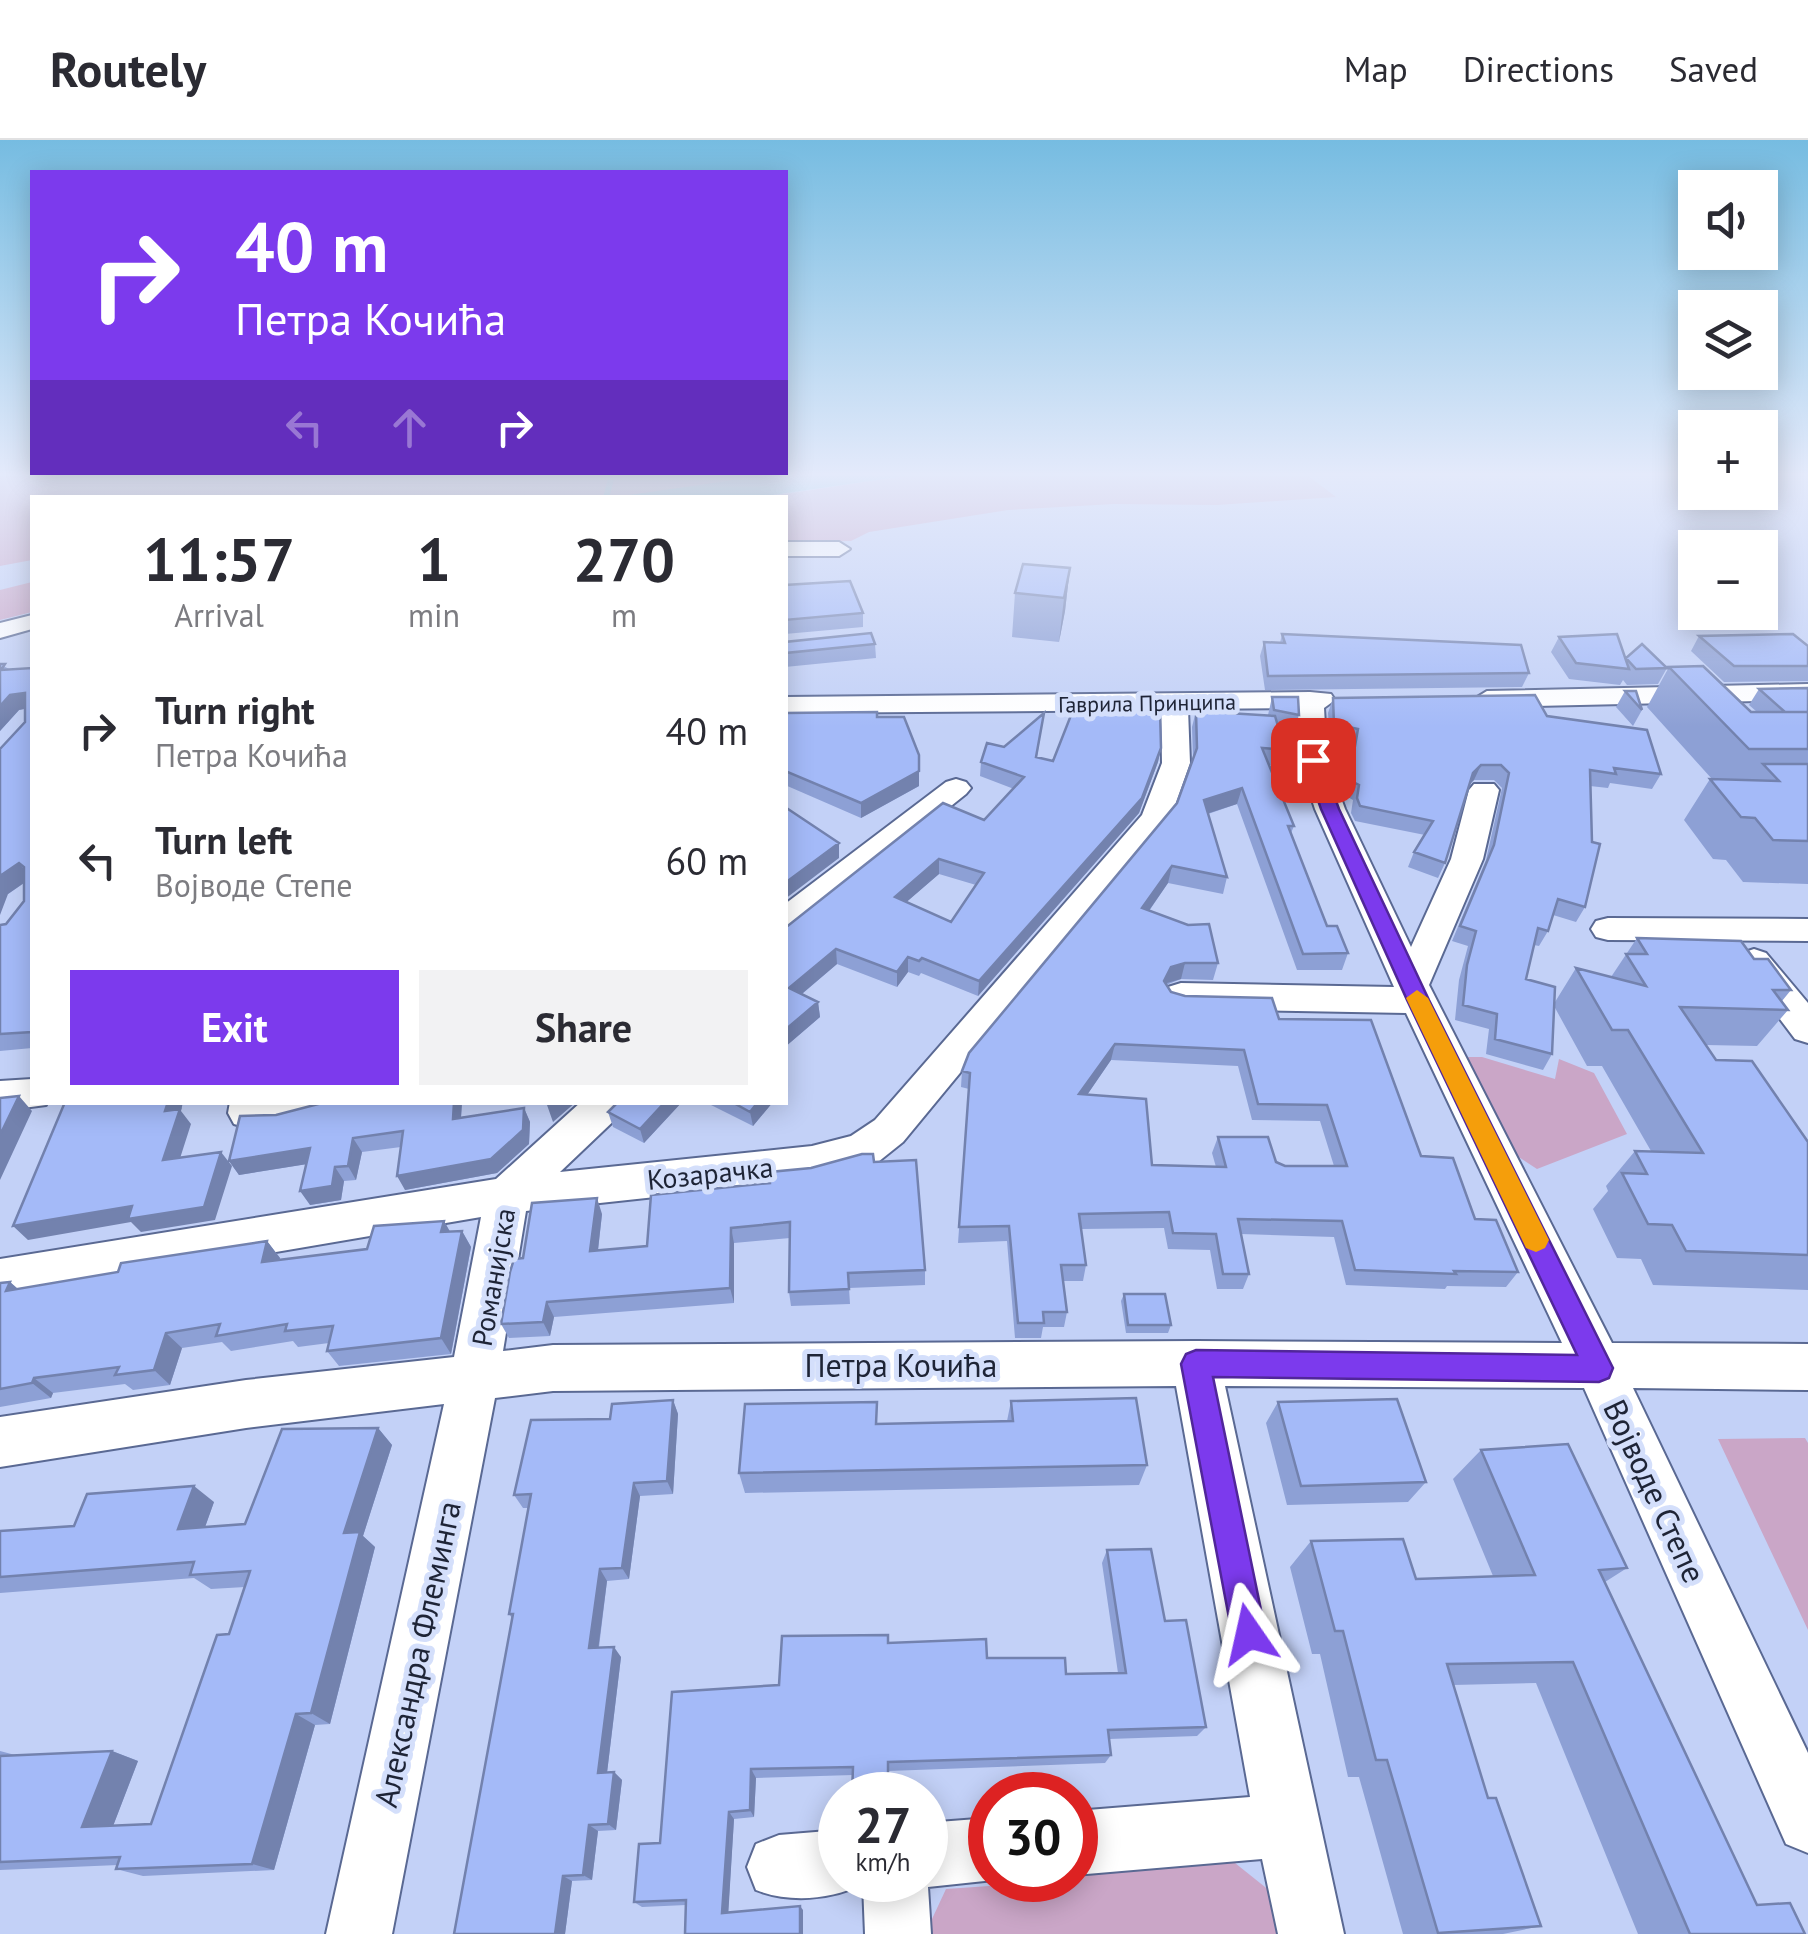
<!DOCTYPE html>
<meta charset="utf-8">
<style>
:root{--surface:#fff;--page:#f2f2f3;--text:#2b2b33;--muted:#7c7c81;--line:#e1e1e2;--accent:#7c3aed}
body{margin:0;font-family:"PT Sans",sans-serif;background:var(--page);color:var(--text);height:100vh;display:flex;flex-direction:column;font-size:38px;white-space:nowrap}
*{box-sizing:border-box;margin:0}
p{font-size:32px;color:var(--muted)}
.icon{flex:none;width:55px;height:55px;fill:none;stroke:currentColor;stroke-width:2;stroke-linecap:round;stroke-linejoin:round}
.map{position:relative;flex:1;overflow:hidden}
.side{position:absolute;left:30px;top:355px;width:758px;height:610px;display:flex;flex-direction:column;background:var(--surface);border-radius:0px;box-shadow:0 5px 25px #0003}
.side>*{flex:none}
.hud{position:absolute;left:30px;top:30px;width:758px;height:305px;border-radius:0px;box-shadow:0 5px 25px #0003;background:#7c3aed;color:#fff;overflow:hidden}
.tools{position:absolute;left:1678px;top:30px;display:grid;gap:20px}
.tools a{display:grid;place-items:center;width:100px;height:100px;border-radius:0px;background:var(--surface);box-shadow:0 5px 25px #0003;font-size:50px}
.speed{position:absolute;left:818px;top:1632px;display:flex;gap:20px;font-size:50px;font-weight:700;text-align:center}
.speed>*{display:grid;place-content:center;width:130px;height:130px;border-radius:50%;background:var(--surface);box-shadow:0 5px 25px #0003;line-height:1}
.speed small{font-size:25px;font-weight:400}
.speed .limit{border:15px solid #d22;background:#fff;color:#111}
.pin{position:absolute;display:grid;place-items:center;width:85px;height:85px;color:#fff;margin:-42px;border-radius:20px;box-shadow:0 5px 15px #0006}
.me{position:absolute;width:110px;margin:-55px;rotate:349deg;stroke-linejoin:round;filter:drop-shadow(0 0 8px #0008)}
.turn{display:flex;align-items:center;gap:35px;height:210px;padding:0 40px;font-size:45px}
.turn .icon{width:130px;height:130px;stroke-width:2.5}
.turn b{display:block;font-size:70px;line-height:85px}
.lanes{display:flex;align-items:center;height:95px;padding:0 40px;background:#0003;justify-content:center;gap:50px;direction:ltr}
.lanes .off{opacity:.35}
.eta{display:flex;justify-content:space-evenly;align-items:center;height:170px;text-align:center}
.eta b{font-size:60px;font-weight:700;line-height:70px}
.cta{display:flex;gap:20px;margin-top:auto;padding:20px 40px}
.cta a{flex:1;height:115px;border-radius:0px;background:var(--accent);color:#fff;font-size:40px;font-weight:700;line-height:115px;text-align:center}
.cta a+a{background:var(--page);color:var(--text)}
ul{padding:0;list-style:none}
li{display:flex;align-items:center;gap:30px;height:130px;padding:0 40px}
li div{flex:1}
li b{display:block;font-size:38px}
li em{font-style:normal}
header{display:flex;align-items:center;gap:60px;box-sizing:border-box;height:140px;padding:0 50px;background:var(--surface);border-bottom:2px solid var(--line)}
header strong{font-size:48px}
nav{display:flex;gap:55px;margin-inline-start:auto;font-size:35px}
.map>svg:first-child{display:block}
</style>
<header>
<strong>Routely</strong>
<nav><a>Map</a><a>Directions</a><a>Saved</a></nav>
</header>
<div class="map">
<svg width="1808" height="1794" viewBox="0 0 1808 1794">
<rect width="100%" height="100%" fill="#c3d1f7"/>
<path fill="#caa6c7" d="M0 335H769L615 358H32V420L0 426Z
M911 335H1307L1336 357 1217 365 1114 364 1008 370 869 392 851 401 785 402V358H758Z
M32 442V472L0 480V450Z
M1462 917H1482L1555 939 1559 919 1594 933 1627 994 1537 1029 1500 1005Z
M1805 1298 1808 1303V1490L1718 1299Z
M1230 1719 1270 1751 1284 1794H925L946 1749 1075 1740V1736Z"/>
<path fill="#6cc8d7" d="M769 335H911L758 357H615Z"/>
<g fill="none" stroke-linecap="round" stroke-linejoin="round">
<path stroke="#6cc8d7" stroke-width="6" d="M606 358 612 335"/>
<g stroke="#5a6993" stroke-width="4">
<path id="minor" d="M785 402H839L850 409 839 416H785Z
M32 475V489L0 498V483Z
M1808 544V560L1487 567 1474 559 1487 551Z
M1310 552 1331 554 1335 560 1324 568 1327 620 1345 669 1411 807 1451 719 1469 650 1474 644H1494L1499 650 1483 719 1429 845 1612 1203 1808 1204V1250L1633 1248 1808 1613V1713L1786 1704 1584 1248 1225 1246 1344 1794H1278L1262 1719 1075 1735V1671L1250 1657 1176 1246 553 1251 495 1258 392 1794H326L444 1264 246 1288 0 1327V1277L246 1240 454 1217 481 1077 0 1159V1119L496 1039 581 962H628L622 973 560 1032 812 1006 851 996 875 980 1142 675 1162 623 1161 570 785 573V557ZM1297 568 1299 620 1315 669 1394 847 1181 843 1168 847 1163 856 1168 865 1181 869 1406 873 1562 1203 1196 1201 553 1205 503 1211 526 1071 812 1040 878 1022 903 1002 1171 677 1190 623 1188 569Z
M956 639 966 642 971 648 966 654 797 789 785 792V764L946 642Z
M1608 778 1808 779V801L1608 800 1596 797 1591 789 1596 781Z
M1754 809 1766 813 1808 863V903L1795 899 1736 821 1742 813Z
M32 939V962L46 965 0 971V941Z
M230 962H341L335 973C307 982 262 993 234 984L228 973Z
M990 1678V1740H994L928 1747 931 1794H865L863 1744C831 1760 789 1763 756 1750L747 1727 756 1704 779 1695 840 1690V1740H925V1683Z"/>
</g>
<use href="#minor" fill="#fff" fill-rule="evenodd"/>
</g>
<path fill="#8da0d5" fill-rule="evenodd" d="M1070 428 1065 471 1059 502 1012 497 1015 453Z
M785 445 863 473V487L785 494Z
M1282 494 1529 533 1522 547 1265 550 1260 516 1264 502 1280 503Z
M1699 496 1808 506V541L1724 542 1691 511Z
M1559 497 1626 520 1642 504 1667 528 1658 544 1627 545 1623 540 1620 545 1569 539 1551 512Z
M785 502 875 504 876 518 785 527Z
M0 524 9 529 32 528V908L0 911V785L6 784 24 761V743L8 754 25 582V569L19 570 0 591Z
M1669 527 1751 572H1757L1749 565 1759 549 1808 548V744L1743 742 1726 720 1713 719 1684 680 1710 639H1712L1647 567Z
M1625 551 1642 570 1633 586 1616 567Z
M1272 557 1299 575 1294 591 1279 588 1285 610 1281 625H1268L1294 686 1291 693 1327 786 1348 813 1342 830H1297L1237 664 1208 674 1227 737 1223 754 1168 743 1149 771 1218 823 1213 840 1181 839 1166 845 1171 852 1279 879 1421 1016 1518 1132 1506 1147 1447 1146 1445 1149 1346 1145 1334 1097 1241 1094 1249 1134 1243 1149H1217L1210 1110 1168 1109 1164 1088 1081 1089 1086 1125 1083 1141H1063L1067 1172 1064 1187H1043L1041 1198H1015L1007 1101 958 1103 969 949 961 947 962 931 1177 663 1193 619 1192 587 1196 571 1268 575ZM1111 920 1238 926 1252 980 1320 981 1334 1026H1285L1218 997 1212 1013 1216 1027 1152 1025 1087 955Z
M1333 558 1547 576 1661 634 1652 649 1610 643 1608 648 1590 646 1585 767 1576 782 1553 775 1548 791 1539 806 1534 805 1526 839 1555 862 1576 828 1611 837 1637 798 1754 819 1791 850 1782 861 1788 870 1757 906 1706 905 1716 920 1808 1002V1150L1653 1145 1641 1119 1617 1118 1593 1069 1608 1051 1606 1046 1635 1011H1651L1602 926H1587L1554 866 1552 914 1543 930 1486 914 1489 889 1455 880 1459 840 1468 806 1452 801 1486 720 1502 648 1494 640H1474L1469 645 1445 723 1438 738 1408 727 1414 712 1425 695 1355 681 1351 673 1353 660 1344 655 1353 604 1330 599 1328 573Z
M785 573 877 577 919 646 861 678 785 645Z
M1044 573 1037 617 1053 621 1161 608 1158 622 1139 673 978 856 921 833 919 836 908 832 897 847 837 824 802 854 818 862 820 877 785 907V788L984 680 1014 649 980 636 981 622 1004 607ZM939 734 976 745 951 782 906 762Z
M326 962H462L461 977 524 968 530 982 529 1004 497 1033 405 1050 401 1007 362 1012 356 1040 344 1041 341 1060 310 1065 307 1024 239 1035 229 1021 276 975Z
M618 962H682L644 1003 613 987 608 972Z
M705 962H773L753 986Z
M874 1022 925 1130V1145L849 1148 850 1164 791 1166 789 1152 790 1098 734 1103V1163L554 1177 550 1196 509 1198 501 1184 523 1118 602 1074 598 1111 647 1106 770 1043Z
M444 1081 450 1092 462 1091 471 1107 451 1214 339 1226 327 1211 329 1203 298 1207 293 1201 231 1211 222 1202 182 1208 170 1245 133 1250 125 1244 53 1253 51 1258 0 1267V1143L10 1142 18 1149 118 1132 267 1101 280 1118 279 1120 367 1109Z
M1124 1154 1171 1185 1168 1193H1126L1121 1161Z
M673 1260 678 1274 673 1354 640 1356 629 1439 607 1441 599 1507 621 1517 607 1633 614 1632 622 1640 616 1690 598 1691 592 1740 572 1741 565 1794H454L512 1478 509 1474 528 1368H523L514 1355 610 1279Z
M1011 1261 1147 1325 1139 1345 745 1353 739 1333 877 1284 1007 1281Z
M1278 1262 1426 1342 1408 1362 1287 1365 1266 1283Z
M378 1288 392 1305 363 1396 375 1407 330 1584 315 1585 274 1730 143 1736 116 1729 118 1725 0 1730V1611L15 1615 112 1611 138 1621 113 1686 151 1684 229 1494 245 1447 211 1449 194 1438 0 1453V1391L74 1386 214 1362 205 1387 245 1384Z
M1481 1310 1627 1428 1605 1442 1757 1765 1805 1794H1638L1536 1543 1453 1545 1488 1658 1541 1786 1503 1794H1403L1359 1637H1348L1320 1514H1312L1290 1427 1311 1401 1416 1439 1493 1436 1453 1339Z
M1107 1410 1165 1481 1206 1587 1197 1596 1109 1599 1111 1615 1105 1623 888 1631 853 1635 756 1638 754 1677 734 1679 728 1773 803 1770V1794H685L686 1765 642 1767 634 1762 660 1703 779 1545 888 1503 987 1518 1066 1534 1118 1533 1102 1423Z"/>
<path fill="#7382ae" d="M1070 428 1065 471 1059 502 1064 458Z
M25 553 32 567 19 570 0 591V566L10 555Z
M1161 608 1158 622 1139 673 978 856 979 841Z
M1481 625 1474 640 1466 648 1473 633Z
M919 631V646L861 678V663Z
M1242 648 1237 664 1200 676 1204 660Z
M839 703V718L785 759V743Z
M939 719V734L895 772V757Z
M19 723 31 738 8 754 0 775V736Z
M1172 726 1168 743 1139 785 1142 768Z
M836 809 837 824 791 863 789 848Z
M908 817V832L897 847V832Z
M1185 823 1181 839 1167 843 1160 858 1164 841 1171 827Z
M818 862 820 877 785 907V890Z
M1115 904 1111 920 1076 971 1079 954Z
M19 956 32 971 0 1040V995Z
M168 962H183L181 971 191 984 175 1034 163 1020 165 971Z
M454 962H462L460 993 453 979Z
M550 962H576L553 982 547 965Z
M665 962H682L644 1003 640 989Z
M758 962H773L753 986 750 972Z
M524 968 530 982 529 1004 497 1033 405 1050 397 1036Z
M353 998 362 1012 356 1040 348 1026Z
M310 1008 320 1022 239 1035 229 1021Z
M221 1012 232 1026 215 1080 141 1092 131 1082 28 1100 13 1086Z
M335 1027 344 1041 341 1060 310 1065 300 1051Z
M597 1058 602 1074 596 1127 590 1111Z
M444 1081 453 1097 441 1092Z
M731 1088 734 1103V1163L730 1148Z
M462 1091 471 1107 451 1214 441 1198Z
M267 1101 280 1118 275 1138 262 1122Z
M10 1142 28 1158 6 1151Z
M547 1162 554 1177 550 1196 543 1182Z
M166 1193 182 1208 170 1245 154 1230Z
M34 1238 53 1253 51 1258 32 1243Z
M673 1260 678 1274 673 1354 667 1341Z
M378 1288 392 1305 363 1396 375 1407 330 1584 311 1573 344 1393Z
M634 1343 640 1356 629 1439 622 1428Z
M194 1346 214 1362 199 1404 178 1389Z
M600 1429 607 1441 597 1518 589 1508Z
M614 1507 621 1517 606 1641 598 1633Z
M296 1574 315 1585 274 1730 252 1724Z
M112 1611 138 1621 110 1694 82 1687Z
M751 1629 756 1638 754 1677 750 1670Z
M614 1632 622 1640 616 1690 608 1684Z
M729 1672 734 1679 728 1778 722 1773Z
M589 1685 598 1691 592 1740 583 1735Z
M563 1736 572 1741 565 1794H555Z
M800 1766 803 1770V1794H800Z"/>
<path fill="#a4baf8" stroke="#7382ae" stroke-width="2.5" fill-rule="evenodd" d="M1023 424 1070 428 1064 458 1015 453Z
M850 441 863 473 785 480V445Z
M871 493 875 504 785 513V502Z
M1282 494 1521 505 1529 533 1268 536 1264 502 1285 503Z
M1617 494 1629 529 1576 523 1559 497Z
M1793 494 1808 506V526H1734L1699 496Z
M1642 504 1667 528 1636 529 1626 518Z
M0 524H5L1 530 32 528V892L0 894V785L6 784 24 761V727L19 723 0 736V609L25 582V553L10 555 0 566Z
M1703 526 1751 572H1808V609H1749L1669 527Z
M1808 548V572H1785L1759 549Z
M1625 551H1636L1642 570Z
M1535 555 1547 576 1647 590 1661 634 1614 628 1616 634 1590 630 1592 702 1600 704 1585 767 1558 759 1548 791 1538 788 1526 839 1555 847 1552 914 1495 899 1497 874 1463 865 1467 825 1476 791 1460 786 1494 705 1509 633 1501 625H1481L1473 633 1445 723 1414 712 1433 681 1360 666 1357 658 1359 645 1349 640 1358 589 1334 584 1333 558Z
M1272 557H1298L1299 575 1274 570Z
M1075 565 1160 571 1161 608 1142 658 979 841 922 818 919 821 908 817 897 832 836 809 789 848 818 862 785 890V788L943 663 984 680 1024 637 981 622 987 603 1004 607 1044 573 1036 617 1053 621ZM939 719 984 733 951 782 895 757Z
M1196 571 1275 576 1285 610 1262 608 1294 686H1288L1327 786H1337L1348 813 1303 814 1242 648 1204 660 1227 737 1172 726 1142 768 1188 785 1209 784 1218 823H1185L1171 827 1164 841 1171 852 1185 856 1272 858 1279 879 1371 880 1421 1016 1453 1018 1475 1079 1496 1080 1518 1132 1454 1131 1456 1134 1355 1130 1342 1081 1238 1079 1249 1134H1223L1216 1094 1173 1093 1169 1072 1079 1074 1086 1125H1061L1067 1172H1043L1044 1183H1018L1009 1086 959 1087 970 933 962 931 969 913 1177 663 1197 608ZM1115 904 1244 910 1258 964 1327 965 1347 1026H1285L1276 1022 1268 997H1218L1226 1027 1152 1025 1146 959 1079 954Z
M877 572V577H904L919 615V631L861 663 785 631V573Z
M1763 624H1808V701L1773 700 1755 678 1741 677 1710 639 1779 641Z
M785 667 839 703 785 743Z
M1637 798 1741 801 1754 819H1768L1791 850H1773L1788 870 1680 867 1716 920 1752 921 1808 1002V1115L1686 1111 1672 1085 1648 1084 1622 1033 1647 1034 1635 1011 1703 1013 1628 890H1612L1576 828 1646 846 1626 814H1647Z
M19 956 0 995V958Z
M65 962H168L165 971 180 969 163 1020 221 1012 204 1067 128 1079 132 1066 13 1086Z
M326 962H454L453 979 524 968 523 990 491 1019 397 1036 403 991 353 998 348 1026 335 1027 332 1046 300 1051 310 1008 229 1021 240 976 276 975Z
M618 962H665L640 989 608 972Z
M732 962H758L750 972Z
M862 1014H873L874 1022 916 1020 925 1130 848 1133 849 1149 789 1152 790 1082 731 1088 730 1148 547 1162 543 1182 501 1184 510 1132 514 1119 523 1118 532 1063 597 1058 590 1111 647 1106 651 1055 770 1043V1032L811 1028Z
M444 1081 441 1092 462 1091 441 1198 327 1211 333 1186 285 1191 287 1184 216 1196 220 1184 166 1193 154 1230 115 1235 119 1227 34 1238 32 1243 0 1249V1143L10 1142 6 1151 118 1132 121 1123 267 1101 262 1122 367 1109 374 1086Z
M1124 1154H1165L1171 1185H1128Z
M1136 1258 1147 1325 739 1333 745 1264 877 1262 876 1284 1013 1281 1011 1261Z
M1397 1259 1426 1342 1301 1346 1278 1262Z
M673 1260 667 1341 634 1343 622 1428 600 1429 589 1508 614 1507 598 1633 614 1632 608 1684 589 1685 583 1735 563 1736 555 1794H454L513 1474H509L531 1354 514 1355 531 1280 610 1279 612 1264Z
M378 1288 344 1393 360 1392 311 1573 296 1574 252 1724 116 1729 120 1717 0 1722V1616L112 1611 82 1687 151 1684 217 1495 229 1494 250 1431 190 1435 194 1422 0 1437V1391L74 1386 87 1354 194 1346 178 1389 245 1384 282 1289Z
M1568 1304 1627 1428 1599 1430 1757 1765 1790 1763 1805 1794H1690L1573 1522 1447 1524 1488 1658H1496L1541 1786 1438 1793 1387 1620H1376L1343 1491H1335L1311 1401 1403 1399 1416 1439 1535 1435 1481 1310Z
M1151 1409 1165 1481 1186 1480 1206 1587 1108 1590 1111 1615 888 1622V1655H852L853 1627 751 1629 750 1670 729 1672 722 1773 800 1766V1794H685L686 1760 634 1762 639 1704 660 1703 672 1552 779 1545 782 1496 888 1495V1503L986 1499 987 1518H1065L1066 1534 1126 1533 1107 1410Z"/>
<linearGradient id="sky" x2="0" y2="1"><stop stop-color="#76bce1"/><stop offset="0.57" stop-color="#e4eafb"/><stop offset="1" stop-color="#e4eafb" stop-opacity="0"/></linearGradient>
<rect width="1808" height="587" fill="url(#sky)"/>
<path fill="#7c3aed" stroke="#51269a" stroke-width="2.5" d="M1313 615 1321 620 1339 669 1429 860 1613 1228 1609 1238 1599 1242 1213 1237 1266 1494 1261 1506 1249 1511 1237 1506 1232 1494 1181 1224 1186 1214 1196 1210 1577 1215 1407 860 1321 669 1304 620Z"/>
<path fill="#f59e0b" d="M1417 850 1428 858 1549 1100 1545 1108 1536 1112 1526 1108 1406 858Z"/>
<g text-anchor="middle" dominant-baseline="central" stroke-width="10" stroke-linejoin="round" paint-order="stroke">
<g font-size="22" fill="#1e2436" stroke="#d4dffb">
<text transform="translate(1147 563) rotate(-1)">Гаврила Принципа</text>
</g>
<g font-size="28" fill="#1e2436" stroke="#d4dffb">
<text transform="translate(710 1033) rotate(-6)">Козарачка</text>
<text transform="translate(493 1137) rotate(-80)">Романијска</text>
</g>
<g font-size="32" fill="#1e2436" stroke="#d4dffb">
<text x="901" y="1225">Петра Кочића</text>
<text transform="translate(1655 1351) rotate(65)">Војводе Степе</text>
<text transform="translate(417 1514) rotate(-78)">Александра Флеминга</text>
</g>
</g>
</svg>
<div class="tools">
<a><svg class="icon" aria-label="sound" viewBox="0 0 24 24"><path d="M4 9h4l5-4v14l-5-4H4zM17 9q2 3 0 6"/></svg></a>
<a><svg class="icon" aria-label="layers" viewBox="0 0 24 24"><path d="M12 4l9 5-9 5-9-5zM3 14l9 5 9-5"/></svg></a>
<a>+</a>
<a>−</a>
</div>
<div class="speed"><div>27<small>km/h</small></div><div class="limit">30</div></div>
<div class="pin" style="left:1313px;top:620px;background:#d93025"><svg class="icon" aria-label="arrive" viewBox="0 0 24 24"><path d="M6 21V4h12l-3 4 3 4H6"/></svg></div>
<svg class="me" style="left:1249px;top:1494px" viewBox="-20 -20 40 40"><path d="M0-17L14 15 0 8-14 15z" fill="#7c3aed" stroke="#fff" stroke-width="4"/></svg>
<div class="hud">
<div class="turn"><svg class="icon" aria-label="right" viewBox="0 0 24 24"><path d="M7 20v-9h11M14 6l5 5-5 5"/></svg><div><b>40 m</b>Петра Кочића</div></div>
<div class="lanes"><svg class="icon off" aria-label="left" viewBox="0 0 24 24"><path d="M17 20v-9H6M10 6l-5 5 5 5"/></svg><svg class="icon off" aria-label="ahead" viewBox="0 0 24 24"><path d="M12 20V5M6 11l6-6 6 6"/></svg><svg class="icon" aria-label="right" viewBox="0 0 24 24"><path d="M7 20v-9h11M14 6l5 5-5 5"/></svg></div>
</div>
<section class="side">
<div class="eta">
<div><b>11:57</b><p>Arrival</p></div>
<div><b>1</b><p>min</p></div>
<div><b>270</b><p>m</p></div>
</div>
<ul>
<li><svg class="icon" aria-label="right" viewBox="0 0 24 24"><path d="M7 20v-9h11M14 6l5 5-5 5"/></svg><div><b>Turn right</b><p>Петра Кочића</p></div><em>40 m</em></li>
<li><svg class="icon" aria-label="left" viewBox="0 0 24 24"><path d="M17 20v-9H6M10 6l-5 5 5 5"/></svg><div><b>Turn left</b><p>Војводе Степе</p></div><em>60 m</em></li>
</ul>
<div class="cta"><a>Exit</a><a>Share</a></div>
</section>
</div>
